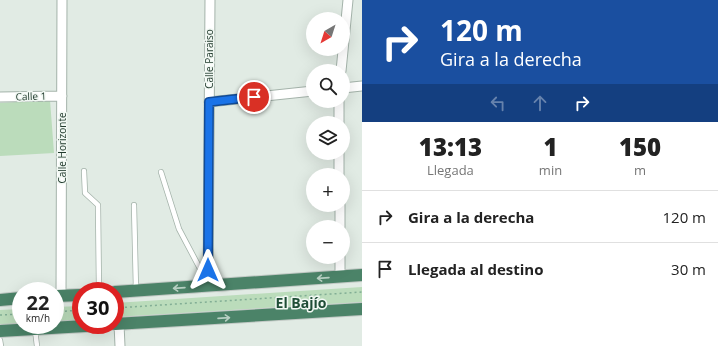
<!DOCTYPE html>
<html lang="es">
<meta charset="utf-8">
<style>
:root{--surface:#fff;--page:#f6f6f6;--text:#222;--muted:#767676;--line:#e0e0e0}
body{margin:0;font-family:"Open Sans",sans-serif;background:var(--page);color:var(--text);height:100vh;display:flex;flex-direction:column;font-size:15px;white-space:nowrap}
*{box-sizing:border-box;margin:0}
p{font-size:13px;color:var(--muted)}
.icon{flex:none;width:22px;height:22px;fill:none;stroke:currentColor;stroke-width:2;stroke-linecap:round;stroke-linejoin:round}
.map{position:relative;flex:1;overflow:hidden}
.sheet{display:flex;flex-direction:column;background:var(--surface);width:356px}
.sheet>*{flex:none}
.hud{background:#1a4fa0;color:#fff;overflow:hidden}
.needle{width:26px;rotate:219deg}
.fabs{position:absolute;left:306px;top:12px;display:grid;gap:8px}
.fabs a{display:grid;place-items:center;width:44px;height:44px;border-radius:50%;background:var(--surface);box-shadow:0 4px 16px #0002;font-size:20px}
.speed{position:absolute;left:12px;top:282px;display:flex;gap:8px;font-size:20px;font-weight:700;text-align:center}
.speed>*{display:grid;place-content:center;width:52px;height:52px;border-radius:50%;background:var(--surface);box-shadow:0 4px 16px #0002;line-height:1}
.speed small{font-size:10px;font-weight:400}
.speed .limit{border:6px solid #d22;background:#fff;color:#111}
.pin{position:absolute;display:grid;place-items:center;width:34px;height:34px;color:#fff;margin:-17px;border:2px solid #fff;border-radius:50%;box-shadow:0 1px 4px #0007}
.me{position:absolute;width:44px;margin:-22px;rotate:0deg;stroke-linejoin:round;filter:drop-shadow(0 0 3px #0008)}
.turn{display:flex;align-items:center;gap:14px;height:84px;padding:0 12px;font-size:18px}
.turn .icon{width:52px;height:52px;stroke-width:2.5}
.turn b{display:block;font-size:28px;line-height:34px}
.lanes{display:flex;align-items:center;height:38px;padding:0 12px;background:#0003;justify-content:center;gap:20px;direction:ltr}
.lanes .off{opacity:.35}
.eta{display:flex;justify-content:space-evenly;align-items:center;height:68px;text-align:center}
.eta b{font-size:24px;font-weight:800;line-height:28px}
ul{padding:0;list-style:none}
li{display:flex;align-items:center;gap:12px;height:52px;padding:0 12px;border-top:1px solid var(--line)}
li div{flex:1}
li b{display:block;font-size:15px}
li em{font-style:normal}
main{display:flex;flex:1;min-height:0}
.map>svg:first-child{display:block}
</style>
<main>
<div class="map">
<svg width="362" height="346" viewBox="0 0 362 346">
<rect width="100%" height="100%" fill="#e1ebe4"/>
<path fill="#bbdcbb" d="M50 100 54 153 0 156V103Z
M362 287V302L115 317V303Z
M81 306V320L55 322V307Z
M21 309V324L0 326V310Z"/>
<g fill="none" stroke-linecap="round" stroke-linejoin="round">
<g stroke="#a4b3aa" stroke-width="6">
<path id="service" d="M84 171 85 193 98 205 99 291
M161 172 179 229 206 280
M134 205 136 290
M35 330 37 346
M0 340 1 346"/>
</g>
<g stroke="#a4b3aa" stroke-width="11">
<path id="minor" d="M341 71 348 0
M343 88 362 86
M0 97 62 96
M339 101V123
M209 102 313 91
M339 153V175
M340 205V227
M340 257V277
M208 286 210 0
M61 296 62 0
M119 324 120 346"/>
</g>
<g stroke="#c1c8c4" stroke-width="14">
<path id="trunk" d="M115 292 362 275
M55 296 81 295
M0 300 21 298
M115 324 362 309
M0 331 102 325"/>
</g>
<path stroke="#82ae95" stroke-width="1.5" stroke-dasharray="2 3" stroke-linecap="butt" d="M115 308 362 292
M55 312 81 310
M0 315 21 314"/>
<use href="#service" stroke="#fff" stroke-width="4.5"/>
<use href="#minor" stroke="#fff" stroke-width="9"/>
<use href="#trunk" stroke="#4b8368" stroke-width="12"/>
</g>
<defs><path id="oneway-shaft" d="M-6 0H5M1.5-3L5.5 0L1.5 3" fill="none" stroke-width="1.6" stroke-linecap="round" stroke-linejoin="round"/></defs>
<g stroke="#b7cfc2">
<use href="#oneway-shaft" transform="translate(323 278) rotate(176)"/>
<use href="#oneway-shaft" transform="translate(179 288) rotate(176)"/>
<use href="#oneway-shaft" transform="translate(224 318) rotate(-4)"/>
</g>
<g fill="none" stroke-linecap="round" stroke-linejoin="round">
<g stroke="#114b97" stroke-width="10">
<path id="route" d="M208 270 209 102 254 97"/>
</g>
<use href="#route" stroke="#1a73e8" stroke-width="7"/>
</g>
<g text-anchor="middle" dominant-baseline="central" stroke-width="3" stroke-linejoin="round" paint-order="stroke">
<g font-size="10" fill="#223b2e" stroke="#f1f8f3">
<text transform="translate(209 59) rotate(-90)">Calle Paraiso</text>
<text transform="translate(31 96) rotate(-2)">Calle 1</text>
<text transform="translate(62 148) rotate(-90)">Calle Horizonte</text>
</g>
<g font-size="14" font-weight="bold" fill="#1f4d36" stroke="#f1f8f3">
<text x="301" y="302">El Bajío</text>
</g>
</g>
</svg>
<div class="fabs">
<a><svg class="needle" viewBox="-14 -14 28 28"><path d="M0-13l5 13h-10z" fill="#e53935"/><path d="M0 13l5-13h-10z" fill="#767676"/></svg></a>
<a><svg class="icon" aria-label="search" viewBox="0 0 24 24"><circle cx="10" cy="10" r="6"/><path d="M15 15l6 6"/></svg></a>
<a><svg class="icon" aria-label="layers" viewBox="0 0 24 24"><path d="M12 4l9 5-9 5-9-5zM3 14l9 5 9-5"/></svg></a>
<a>+</a>
<a>−</a>
</div>
<div class="speed"><div>22<small>km/h</small></div><div class="limit">30</div></div>
<div class="pin" style="left:254px;top:97px;background:#d93025"><svg class="icon" aria-label="arrive" viewBox="0 0 24 24"><path d="M6 21V4h12l-3 4 3 4H6"/></svg></div>
<svg class="me" style="left:208px;top:270px" viewBox="-20 -20 40 40"><path d="M0-17L14 15 0 8-14 15z" fill="#1a73e8" stroke="#fff" stroke-width="4"/></svg>
</div>
<section class="sheet">
<div class="hud">
<div class="turn"><svg class="icon" aria-label="right" viewBox="0 0 24 24"><path d="M7 20v-9h11M14 6l5 5-5 5"/></svg><div><b>120 m</b>Gira a la derecha</div></div>
<div class="lanes"><svg class="icon off" aria-label="left" viewBox="0 0 24 24"><path d="M17 20v-9H6M10 6l-5 5 5 5"/></svg><svg class="icon off" aria-label="ahead" viewBox="0 0 24 24"><path d="M12 20V5M6 11l6-6 6 6"/></svg><svg class="icon" aria-label="right" viewBox="0 0 24 24"><path d="M7 20v-9h11M14 6l5 5-5 5"/></svg></div>
</div>
<div class="eta">
<div><b>13:13</b><p>Llegada</p></div>
<div><b>1</b><p>min</p></div>
<div><b>150</b><p>m</p></div>
</div>
<ul>
<li><svg class="icon" aria-label="right" viewBox="0 0 24 24"><path d="M7 20v-9h11M14 6l5 5-5 5"/></svg><div><b>Gira a la derecha</b></div><em>120 m</em></li>
<li><svg class="icon" aria-label="arrive" viewBox="0 0 24 24"><path d="M6 21V4h12l-3 4 3 4H6"/></svg><div><b>Llegada al destino</b></div><em>30 m</em></li>
</ul>
</section>
</main>
